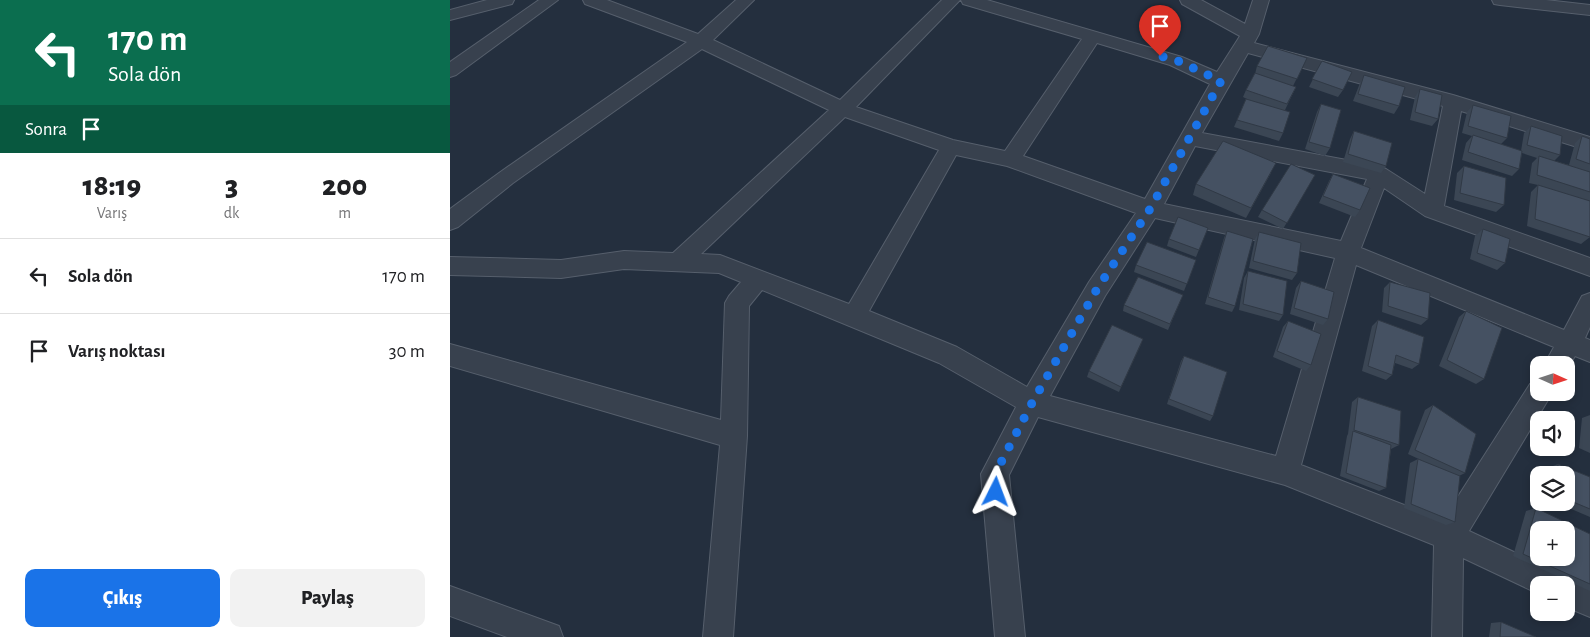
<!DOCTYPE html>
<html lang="tr">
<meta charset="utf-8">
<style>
:root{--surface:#fff;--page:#f2f2f2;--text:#202124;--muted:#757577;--line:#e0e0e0;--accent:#1a73e8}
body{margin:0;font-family:"Alegreya Sans",sans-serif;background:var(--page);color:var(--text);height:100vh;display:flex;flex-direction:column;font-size:19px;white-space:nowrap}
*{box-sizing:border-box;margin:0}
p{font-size:16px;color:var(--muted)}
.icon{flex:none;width:28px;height:28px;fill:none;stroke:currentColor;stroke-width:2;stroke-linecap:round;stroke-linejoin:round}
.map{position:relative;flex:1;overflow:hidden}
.details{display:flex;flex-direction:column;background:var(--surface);width:450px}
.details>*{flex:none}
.banner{background:#0b6e4f;color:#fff;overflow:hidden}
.needle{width:32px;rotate:93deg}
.controls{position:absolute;left:1080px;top:356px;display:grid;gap:10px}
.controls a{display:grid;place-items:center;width:45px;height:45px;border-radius:10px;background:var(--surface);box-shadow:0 2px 8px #0003;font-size:25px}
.pin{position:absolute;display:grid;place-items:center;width:42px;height:42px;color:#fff;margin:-51px -21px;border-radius:50% 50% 50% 0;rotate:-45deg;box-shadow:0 0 5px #0007}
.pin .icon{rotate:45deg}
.me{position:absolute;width:55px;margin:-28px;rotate:3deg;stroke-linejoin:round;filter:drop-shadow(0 0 4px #0008)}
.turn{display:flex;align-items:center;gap:18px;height:105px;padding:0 25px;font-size:22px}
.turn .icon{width:65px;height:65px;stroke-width:2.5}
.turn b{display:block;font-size:35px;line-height:42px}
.then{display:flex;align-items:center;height:48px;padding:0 25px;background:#0003;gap:10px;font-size:19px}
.eta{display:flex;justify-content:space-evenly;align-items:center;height:85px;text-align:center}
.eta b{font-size:30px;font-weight:800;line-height:35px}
.button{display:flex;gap:10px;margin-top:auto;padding:10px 25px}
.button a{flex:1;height:58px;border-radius:10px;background:var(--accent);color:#fff;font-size:20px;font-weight:800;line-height:58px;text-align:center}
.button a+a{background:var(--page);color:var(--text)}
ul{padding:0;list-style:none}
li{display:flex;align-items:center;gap:15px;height:75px;padding:0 25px;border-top:1px solid var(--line)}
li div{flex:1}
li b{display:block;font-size:19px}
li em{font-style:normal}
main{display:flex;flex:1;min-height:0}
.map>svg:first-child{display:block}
</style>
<main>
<section class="details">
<div class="banner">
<div class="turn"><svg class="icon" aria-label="left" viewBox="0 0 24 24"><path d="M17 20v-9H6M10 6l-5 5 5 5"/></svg><div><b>170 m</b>Sola dön</div></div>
<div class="then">Sonra<svg class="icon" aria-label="arrive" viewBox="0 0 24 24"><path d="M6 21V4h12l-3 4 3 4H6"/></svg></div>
</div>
<div class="eta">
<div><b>18:19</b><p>Varış</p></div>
<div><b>3</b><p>dk</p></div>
<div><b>200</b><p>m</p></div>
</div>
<ul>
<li><svg class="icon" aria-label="left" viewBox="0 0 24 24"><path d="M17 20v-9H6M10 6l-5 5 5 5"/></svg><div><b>Sola dön</b></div><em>170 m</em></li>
<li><svg class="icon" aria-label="arrive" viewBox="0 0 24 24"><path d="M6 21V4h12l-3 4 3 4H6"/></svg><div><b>Varış noktası</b></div><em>30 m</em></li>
</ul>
<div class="button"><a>Çıkış</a><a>Paylaş</a></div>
</section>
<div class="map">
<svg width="1140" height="637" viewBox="0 0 1140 637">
<rect width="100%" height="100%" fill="#242f3e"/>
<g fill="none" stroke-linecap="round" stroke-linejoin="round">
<g stroke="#565f6c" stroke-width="2">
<path id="minor" d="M37 0H64L62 4 0 20V10Z
M89 0H108L6 75 0 77V62Z
M133 0H157L248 34 286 0H304L263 40 390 100 492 0H510L406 107 503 140 555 151 632 39 513 4 511 0H537L732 57 767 72 790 36 732 4 730 0H751L795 24 803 0H819L809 34 804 43 1003 95 1140 137V151L1011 111 994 206 1140 258V276L975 216 934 188 911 248 1114 330 1132 296 1140 293V327L1135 338 1140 340V362L1125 356 1116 371V365H1094L1104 347 906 265 851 465 993 520 1080 384 1089 380V392H1101L1098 400 1019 531 1113 575 1114 577 1140 587V617L1116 607V585H1089V594L1013 558 1012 637H982L984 545 835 485 588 417 559 475 575 637H545L531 474 566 407 489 363 312 290 299 306 297 436 283 637H253L270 445 0 366V344L271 420 275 303 279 296 291 282 269 273 174 269 111 278 0 275V257L111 260 174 251 223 253 379 110 252 49 63 183 8 227 0 230V209L49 173 237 42 135 4ZM647 43 720 65 760 84 695 199 573 156ZM798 53 993 106 975 194 936 169 929 166 752 133ZM395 117 489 150 399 304 270 255 251 254ZM745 146 917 179 891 241 714 204ZM506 155 557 166 686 213 639 282 577 387 507 347 419 311ZM705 218 885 258 826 456 600 396 655 296Z
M1042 0H1096L1140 5V15L1050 5 1044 4Z
M0 586 109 626 113 637H57L0 616Z"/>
</g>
<use href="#minor" fill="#38414e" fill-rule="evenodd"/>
</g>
<path fill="#3b4654" d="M857 58 843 86 846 87 835 110 833 133 829 141 784 127 796 99 799 100 793 97 796 90 805 74 807 66Z
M872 61 893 90 888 97 859 87Z
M914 75 949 106 944 114 903 101 910 83Z
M970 89 988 119 982 126 960 120 965 97Z
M871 104 880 148 875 156 855 149 867 112Z
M1023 105 1057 138 1051 144 1071 151 1074 133 1081 126 1110 155 1104 161 1119 165 1125 143 1132 136 1140 139V237L1131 244 1077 226 1081 192 1088 185 1079 183 1082 163 1087 158 1072 153 1069 169 1062 176 1012 160 1016 143 1022 136 1012 133 1017 112Z
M904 131 936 166 931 173 893 162 900 139Z
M1014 166 1054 205 1046 212 1004 200 1007 173Z
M821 173 796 218 743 195 746 184Z
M883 174 910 210 905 217 869 203 879 181Z
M865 175 833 229 808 217 812 210Z
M758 228 746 257 717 246 719 239Z
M1033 229 1055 263 1047 270 1020 259 1025 236Z
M777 231 785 306 782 312 755 304 774 238Z
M809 232 847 273 842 280 799 268 805 239Z
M746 260 734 291 684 272 686 265Z
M798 271 833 315 829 321 789 310 794 278Z
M851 281 878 319 873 325 840 314 846 288Z
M940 282 978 319 971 325 932 312 934 288Z
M733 295 718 330 673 311 674 305Z
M1016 311 1034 379 1026 384 989 366 1009 317Z
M928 320 969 364 962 369 945 363 942 375 936 380 912 371 922 326Z
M838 321 861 365 856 371 823 357 833 327Z
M693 339 669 392 637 377 639 371Z
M734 356 763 416 760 421 717 404 731 361Z
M908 397 949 445 941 449 936 488 929 491 890 476 897 436 898 434 902 402Z
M983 405 1015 473 1009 476 1005 522 996 525 954 508 960 463 968 459 973 461 958 454 975 410Z
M1140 415V453L1129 448 1132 418Z
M1108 464 1140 477V517L1105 502H1116V475H1098V468Z
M1086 508 1140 534V591L1063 556 1076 511Z
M1051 622 1086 637H1039L1041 623Z"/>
<path fill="#303945" d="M693 339 691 345 669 392 671 387Z"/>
<path fill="#455162" stroke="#303945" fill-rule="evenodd" d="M818 46 857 58 847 79 807 66Z
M872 61 902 72 893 90 862 79Z
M805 73 846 87 837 104 796 90Z
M914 75 955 87 949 106 908 94Z
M970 89 992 95 988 119 965 112Z
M796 99 840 112 833 133 787 120Z
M871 104 891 110 880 148 859 142Z
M1023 105 1061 116 1057 138 1018 126Z
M1081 126 1112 136 1110 155 1077 145Z
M904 131 942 143 936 166 898 154Z
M1023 135 1072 151 1069 169 1018 152Z
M1132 136 1140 139V164L1126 159Z
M773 141 826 163 801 208 746 184Z
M1089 156 1140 172V192L1087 175Z
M841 164 865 175 837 223 812 210Z
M1014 166 1056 178 1054 205 1010 193Z
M883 174 920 188 910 210 873 196Z
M1088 185 1140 201V237L1085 219Z
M728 217 758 228 749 250 719 239Z
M1033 229 1060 239 1055 263 1027 253Z
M777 231 803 239 785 306 758 297Z
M809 232 851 243 847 273 803 261Z
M697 242 746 260 737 284 686 265Z
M798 271 837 281 833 315 793 304Z
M688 277 733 295 720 324 674 305Z
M851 281 884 292 878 319 844 308Z
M940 282 980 293 978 319 938 306Z
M1016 311 1052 328 1034 379 997 360Z
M928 320 974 337 969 364 946 355 942 375 918 366Z
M838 321 871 334 861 365 827 351Z
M662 325 693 339 671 387 639 371Z
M734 356 777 372 763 416 719 399Z
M908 397 951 411 949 445 904 430Z
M983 405 1026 434 1015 473 965 450Z
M903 431 941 445 936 488 896 473Z
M968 459 1010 476 1005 522 961 504Z
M1108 464 1140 477V509L1116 499V475H1108Z
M1086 508 1140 534V584L1073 554ZM1089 530H1116V558H1089Z
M1051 622 1086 637H1050Z"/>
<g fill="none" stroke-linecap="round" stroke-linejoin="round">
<path stroke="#1a73e8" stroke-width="9" stroke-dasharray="0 16.2" d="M546 492 545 474 582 403 647 289 700 209 771 81 726 60 710 56"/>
</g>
</svg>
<div class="controls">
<a><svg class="needle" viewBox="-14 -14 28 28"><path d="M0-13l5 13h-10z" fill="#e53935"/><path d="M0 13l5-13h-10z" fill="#757577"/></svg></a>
<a><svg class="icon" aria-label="sound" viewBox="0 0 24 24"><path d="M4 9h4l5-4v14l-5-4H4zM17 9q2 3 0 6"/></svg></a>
<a><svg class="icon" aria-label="layers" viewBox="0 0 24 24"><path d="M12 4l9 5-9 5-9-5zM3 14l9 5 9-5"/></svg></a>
<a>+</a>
<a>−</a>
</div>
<div class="pin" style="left:710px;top:56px;background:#d93025"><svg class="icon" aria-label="arrive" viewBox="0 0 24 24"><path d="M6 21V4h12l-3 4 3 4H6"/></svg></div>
<svg class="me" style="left:546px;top:492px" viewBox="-20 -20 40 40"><path d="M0-17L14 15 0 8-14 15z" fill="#1a73e8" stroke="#fff" stroke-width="4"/></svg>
</div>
</main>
